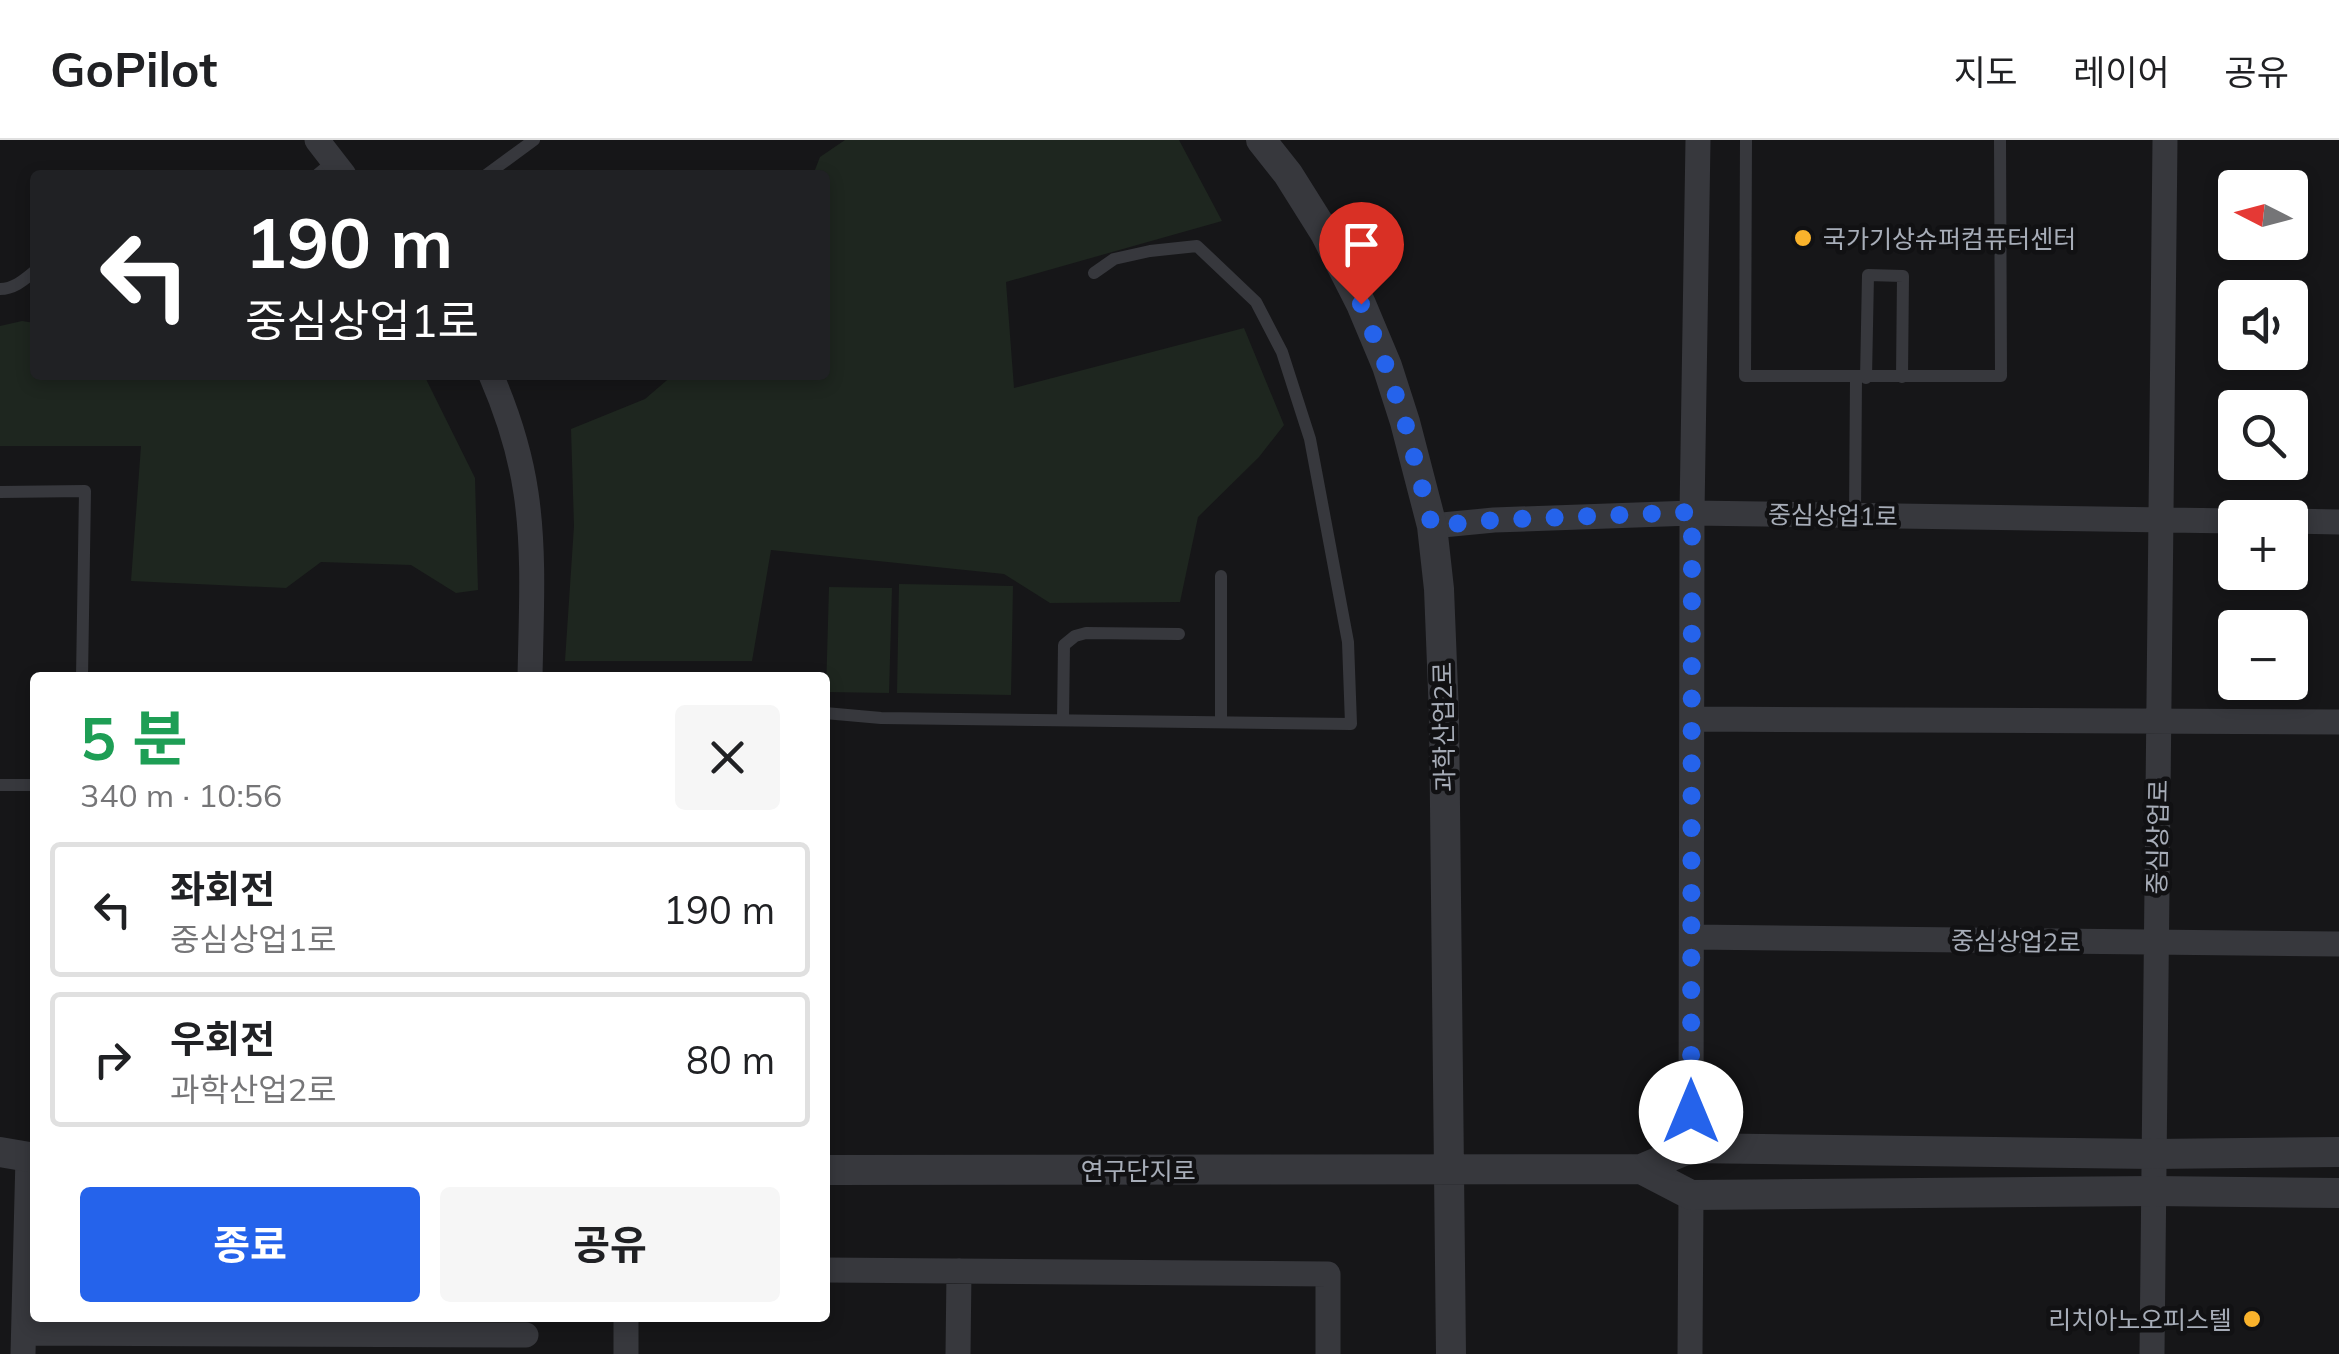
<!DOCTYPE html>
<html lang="ko">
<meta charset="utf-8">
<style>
:root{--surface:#fff;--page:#f6f6f6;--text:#202124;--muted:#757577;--line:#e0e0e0;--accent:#2563eb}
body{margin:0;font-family:Mulish,"Noto Sans KR",sans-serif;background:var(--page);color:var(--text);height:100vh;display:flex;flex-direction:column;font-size:38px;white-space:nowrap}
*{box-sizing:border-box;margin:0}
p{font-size:32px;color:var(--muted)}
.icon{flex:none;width:55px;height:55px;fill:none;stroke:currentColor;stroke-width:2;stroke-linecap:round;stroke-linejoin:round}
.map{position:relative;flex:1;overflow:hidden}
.side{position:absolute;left:30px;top:532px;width:800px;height:650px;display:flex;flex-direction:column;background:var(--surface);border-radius:10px;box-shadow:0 5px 15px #0003}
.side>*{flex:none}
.guide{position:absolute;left:30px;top:30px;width:800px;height:210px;border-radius:10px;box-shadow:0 5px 15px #0003;background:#202124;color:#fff;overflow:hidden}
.needle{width:65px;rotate:276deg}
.buttons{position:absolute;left:2218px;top:30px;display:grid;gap:20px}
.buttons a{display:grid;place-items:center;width:90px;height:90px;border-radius:10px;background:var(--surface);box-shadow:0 5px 15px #0003;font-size:50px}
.pin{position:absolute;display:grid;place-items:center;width:85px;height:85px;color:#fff;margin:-102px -42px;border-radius:50% 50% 50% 0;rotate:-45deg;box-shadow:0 0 10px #0007}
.pin .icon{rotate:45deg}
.me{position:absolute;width:110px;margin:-55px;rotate:0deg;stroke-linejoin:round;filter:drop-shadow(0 0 8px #0008)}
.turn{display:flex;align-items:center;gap:35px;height:210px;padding:0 50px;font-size:45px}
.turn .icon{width:130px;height:130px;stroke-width:2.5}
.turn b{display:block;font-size:70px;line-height:85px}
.round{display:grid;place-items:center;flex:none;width:105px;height:105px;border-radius:10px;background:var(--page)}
.overview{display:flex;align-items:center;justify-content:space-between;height:170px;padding:0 50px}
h1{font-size:60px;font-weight:700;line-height:75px;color:#1e9e55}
.cta{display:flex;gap:20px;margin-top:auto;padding:20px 50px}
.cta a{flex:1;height:115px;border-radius:10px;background:var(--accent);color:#fff;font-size:40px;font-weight:700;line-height:115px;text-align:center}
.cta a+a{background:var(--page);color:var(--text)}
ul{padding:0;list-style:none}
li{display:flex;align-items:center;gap:30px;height:135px;margin:0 20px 15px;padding:0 30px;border:5px solid var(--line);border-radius:10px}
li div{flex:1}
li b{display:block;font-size:38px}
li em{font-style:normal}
header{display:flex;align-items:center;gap:60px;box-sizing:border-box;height:140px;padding:0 50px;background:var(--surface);border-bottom:2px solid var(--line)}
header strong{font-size:48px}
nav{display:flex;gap:55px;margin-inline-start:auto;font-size:35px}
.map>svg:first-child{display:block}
</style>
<header>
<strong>GoPilot</strong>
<nav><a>지도</a><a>레이어</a><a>공유</a></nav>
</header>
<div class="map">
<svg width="2339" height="1214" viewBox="0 0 2339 1214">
<rect width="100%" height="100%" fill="#161618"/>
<path fill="#1e261f" d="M845 0H1179L1222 81 1006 142 1014 248 1244 188 1284 285 1259 317 1198 377 1180 462 1050 463 1004 434 771 410 752 521H565L574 386 571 289 645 259 673 235H825V35H813L820 17Z
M22 181 35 183V235H424L475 338 478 450 456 453 411 425 321 422 286 448 131 441 141 306H0V186Z
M899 444 1013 446 1011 555 897 553Z
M829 447 892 448 889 553 826 552Z"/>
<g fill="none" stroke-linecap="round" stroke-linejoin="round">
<path stroke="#37383d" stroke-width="12" d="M1746 0 1745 236H2001L2000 0
M317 35 334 21
M486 35 534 0
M0 149C14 149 24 140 35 131
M1866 238 1868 135 1903 136 1902 237
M0 352 85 351 82 538
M1855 375 1856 238
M1221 436V582
M825 573 881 578 1351 584 1348 502 1310 299 1282 212 1256 162 1197 106 1150 111 1114 119 1094 133
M1063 580 1064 505 1075 496 1086 493 1179 494
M0 645H35"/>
<path stroke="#37383d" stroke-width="25" d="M317 0 344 35
M491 235C507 272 520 312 526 353 535 413 531 477 530 538
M2290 381 2339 382
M1432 386 1494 380 1692 373 2235 381
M1693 579 2339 582
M1692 797 2339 804
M1691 1008 1692 373 1698 0
M825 1130 1328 1134V1214
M24 1193 526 1195
M23 1214 28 1017
M626 1214V1178
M958 1214 959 1131
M1690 1214 1691 1055
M2152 1214 2165 0"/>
<path stroke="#37383d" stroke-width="30" d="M1261 0 1288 34 1325 93 1361 164 1387 226 1405 282 1432 386 1439 449 1444 575 1451 1214
M0 1012 35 1018
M1641 1029 1691 1055 2153 1051 2339 1053
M825 1030 1641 1029 1691 1008 2154 1014 2339 1012"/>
</g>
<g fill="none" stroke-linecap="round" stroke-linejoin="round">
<path stroke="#2563eb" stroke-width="18" stroke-dasharray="0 32.4" d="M1361 164 1386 226 1405 282 1432 386 1494 380 1692 372 1691 972"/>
</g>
<g fill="#fab32c" stroke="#111113" stroke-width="4">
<circle cx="1803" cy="98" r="10"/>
<circle cx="2252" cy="1179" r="10"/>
</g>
<g text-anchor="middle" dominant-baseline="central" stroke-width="9" stroke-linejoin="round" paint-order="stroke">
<g font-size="25" fill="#a7adb8" stroke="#111113" text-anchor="start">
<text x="1823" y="98">국가기상슈퍼컴퓨터센터</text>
<text x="2232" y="1179" text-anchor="end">리치아노오피스텔</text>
</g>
<g font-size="25" fill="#a7adb8" stroke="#111113">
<text transform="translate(1833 375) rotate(1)">중심상업1로</text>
<text transform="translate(1443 587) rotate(-91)">과학산업2로</text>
<text transform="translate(2157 697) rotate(-89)">중심상업로</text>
<text transform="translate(2016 801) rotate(1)">중심상업2로</text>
<text x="1138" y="1030">연구단지로</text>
</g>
</g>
</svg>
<div class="buttons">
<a><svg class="needle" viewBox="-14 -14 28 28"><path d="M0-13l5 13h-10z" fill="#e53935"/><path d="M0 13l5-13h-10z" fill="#757577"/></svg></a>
<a><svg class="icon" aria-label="sound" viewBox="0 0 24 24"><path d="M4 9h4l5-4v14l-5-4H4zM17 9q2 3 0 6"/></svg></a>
<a><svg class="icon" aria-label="search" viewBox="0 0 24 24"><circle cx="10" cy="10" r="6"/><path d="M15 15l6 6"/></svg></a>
<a>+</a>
<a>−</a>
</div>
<div class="pin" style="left:1361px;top:164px;background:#d93025"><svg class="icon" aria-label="arrive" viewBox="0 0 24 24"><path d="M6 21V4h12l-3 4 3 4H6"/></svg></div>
<svg class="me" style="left:1691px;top:972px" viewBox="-20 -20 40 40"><circle r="19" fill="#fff"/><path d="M0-13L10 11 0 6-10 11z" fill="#2563eb"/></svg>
<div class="guide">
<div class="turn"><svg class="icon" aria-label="left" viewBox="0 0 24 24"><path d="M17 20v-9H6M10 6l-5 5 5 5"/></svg><div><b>190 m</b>중심상업1로</div></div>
</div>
<section class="side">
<div class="overview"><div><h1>5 분</h1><p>340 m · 10:56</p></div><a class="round"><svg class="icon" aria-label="close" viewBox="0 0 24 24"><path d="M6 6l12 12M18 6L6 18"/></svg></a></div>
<ul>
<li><svg class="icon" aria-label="left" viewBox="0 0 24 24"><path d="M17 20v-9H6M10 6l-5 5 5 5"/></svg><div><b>좌회전</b><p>중심상업1로</p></div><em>190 m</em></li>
<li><svg class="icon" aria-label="right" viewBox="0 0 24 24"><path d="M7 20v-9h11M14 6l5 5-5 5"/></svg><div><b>우회전</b><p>과학산업2로</p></div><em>80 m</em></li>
</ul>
<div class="cta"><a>종료</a><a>공유</a></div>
</section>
</div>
